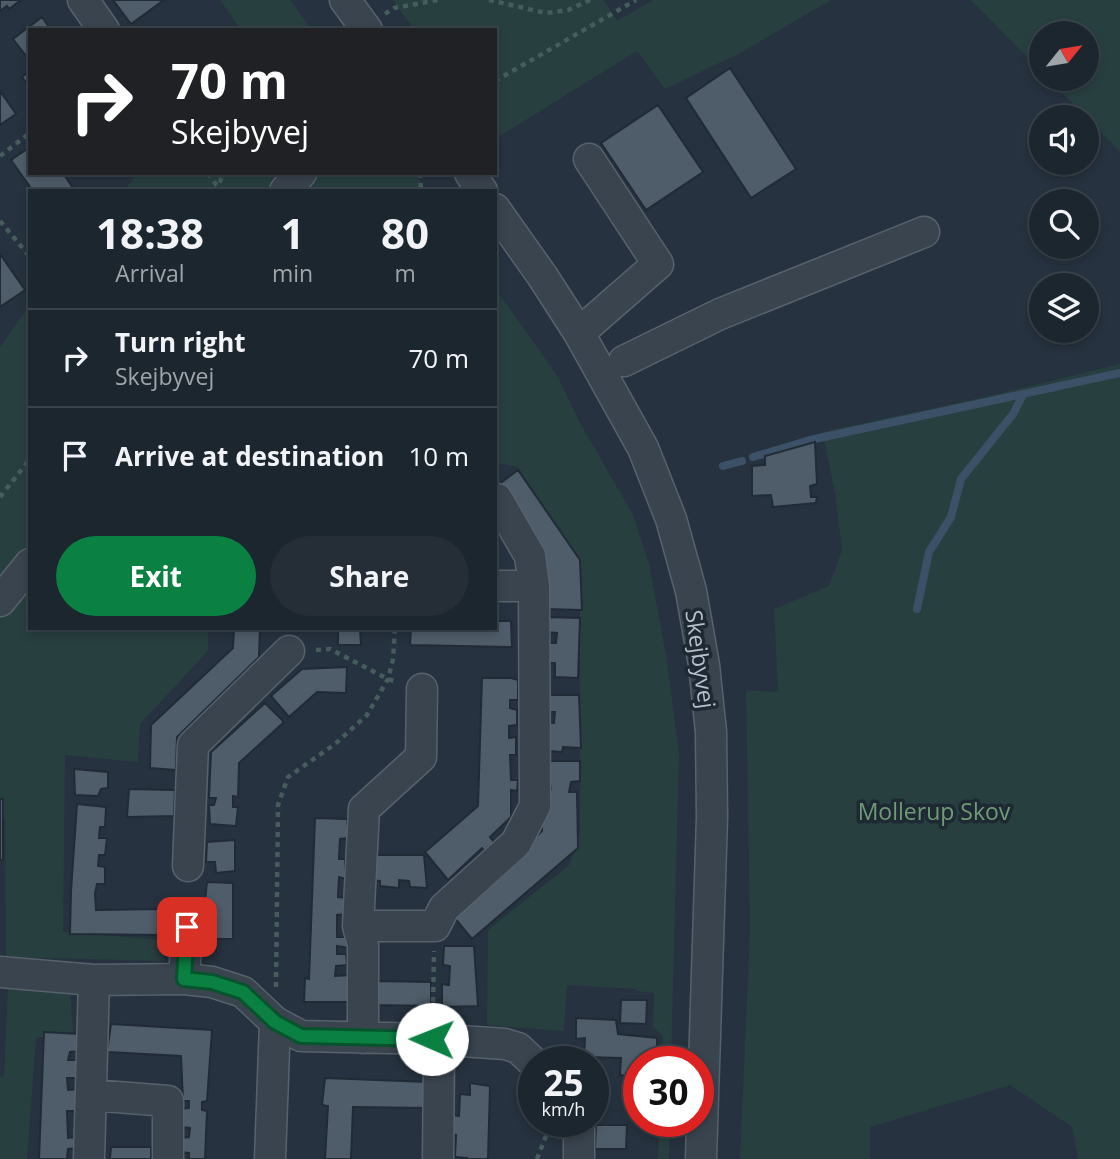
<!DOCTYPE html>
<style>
:root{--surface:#1c262f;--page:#252e37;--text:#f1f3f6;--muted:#a0a5aa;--line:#3a434b;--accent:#0b8043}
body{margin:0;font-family:"Open Sans",sans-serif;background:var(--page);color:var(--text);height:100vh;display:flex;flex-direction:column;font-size:26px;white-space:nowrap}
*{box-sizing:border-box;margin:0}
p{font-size:23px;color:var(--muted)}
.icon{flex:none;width:38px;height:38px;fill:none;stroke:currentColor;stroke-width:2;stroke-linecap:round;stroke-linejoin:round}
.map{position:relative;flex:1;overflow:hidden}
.drawer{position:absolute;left:28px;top:189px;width:469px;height:441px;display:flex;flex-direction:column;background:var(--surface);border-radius:0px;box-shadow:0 4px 10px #0003,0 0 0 2px var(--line)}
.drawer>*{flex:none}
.top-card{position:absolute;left:28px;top:28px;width:469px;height:147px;border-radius:0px;box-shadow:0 4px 10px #0003,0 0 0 2px var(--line);background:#202124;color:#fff;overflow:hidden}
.needle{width:46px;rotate:60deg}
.controls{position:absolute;left:1029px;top:21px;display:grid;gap:14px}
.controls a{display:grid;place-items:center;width:70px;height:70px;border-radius:50%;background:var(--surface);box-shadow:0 4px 10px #0003,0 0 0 2px var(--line);font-size:35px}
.speed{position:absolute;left:518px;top:1046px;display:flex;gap:14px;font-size:35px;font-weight:700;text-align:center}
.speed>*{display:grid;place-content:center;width:91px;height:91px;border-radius:50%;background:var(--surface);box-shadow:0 4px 10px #0003,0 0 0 2px var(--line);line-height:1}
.speed small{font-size:18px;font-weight:400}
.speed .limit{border:10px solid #d22;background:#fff;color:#111}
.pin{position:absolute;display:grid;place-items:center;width:60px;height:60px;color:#fff;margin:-30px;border-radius:14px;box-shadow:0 4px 10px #0006}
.me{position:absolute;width:77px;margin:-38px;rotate:271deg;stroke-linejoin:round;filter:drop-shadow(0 0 5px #0008)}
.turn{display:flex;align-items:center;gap:24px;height:147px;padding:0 28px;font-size:32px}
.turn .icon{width:91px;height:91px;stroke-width:2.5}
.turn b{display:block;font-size:49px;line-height:60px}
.eta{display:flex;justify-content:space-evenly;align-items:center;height:119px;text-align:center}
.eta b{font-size:42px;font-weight:700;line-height:49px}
.cta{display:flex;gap:14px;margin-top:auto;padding:14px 28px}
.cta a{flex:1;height:80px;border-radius:42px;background:var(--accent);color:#fff;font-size:28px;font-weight:700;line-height:80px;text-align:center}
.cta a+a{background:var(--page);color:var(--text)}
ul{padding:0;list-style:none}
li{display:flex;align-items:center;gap:21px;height:98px;padding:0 28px;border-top:2px solid var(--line)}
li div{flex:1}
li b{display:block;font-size:26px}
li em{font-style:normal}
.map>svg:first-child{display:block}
</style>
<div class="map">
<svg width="1120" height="1159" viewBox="0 0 1120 1159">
<rect width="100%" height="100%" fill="#26323f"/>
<path fill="#283f40" d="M220 0H290L312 30H241Z
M393 0H604L617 21 653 0H831L740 53 665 89 637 51 495 139V30H414Z
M971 0H1120V152L1049 79H1087V33H1041V71Z
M138 173H414L427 191H124Z
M495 288 558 377 579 421 633 515 649 564 666 655 679 753 671 1062H662L663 1036 653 1027 654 993 637 991 635 989 567 985 564 1031 487 1025 488 930 569 865 580 834V565L518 467 495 463Z
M30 305V628H208V651L140 724 138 762 65 755 63 932 164 940V961L6 957 5 819 0 813V347Z
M1120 364V1159H1078L1072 1127 1010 1085 870 1127V1159H740L750 930 746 690 778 692 774 609 829 586 842 550 835 494 823 432 990 396Z
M8 986 70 991 73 1032 36 1038 27 1159H0V1077L4 1076Z
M659 1122H670L669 1159H658Z"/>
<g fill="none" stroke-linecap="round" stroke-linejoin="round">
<path stroke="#3c5167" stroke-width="8" d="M753 457 810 440 1120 373
M723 466 742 461
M917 609 929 552 951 517 961 479 1013 414 1023 395"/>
</g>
<path fill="#4f5d6a" stroke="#202b36" stroke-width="2" d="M0 0H21L9 9 7 6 0 11Z
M113 0H164L131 24Z
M42 17 51 30H30V61L13 39Z
M730 68 796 169 751 198 686 98Z
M30 71V88L22 77Z
M0 91 16 114 0 125Z
M658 105 703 172 646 210 601 143Z
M30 147V173H63L75 191H33L11 160Z
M0 254 25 290 0 307Z
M815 442 817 484 810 486 811 497H817L816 503 773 507 771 495 752 496V466L765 465V456Z
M518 470 580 560 582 610 544 609 495 487Z
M548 617 580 618 578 678 555 677V663H543L545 643H556L557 633 546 632Z
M495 621H511L512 647 410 645 411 628H495Z
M234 628H260L259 657 177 737 176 770 150 768 151 725 233 648Z
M338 628H360L361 645H338Z
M347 667 346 693 317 692 289 717 271 696 302 669Z
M482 678H511L518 680V700H510V708L517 710V725L509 726V738L516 737V755H510L511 780H518L517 791 511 790V817L490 837 494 842 484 851 482 848 448 880 425 852 478 806Z
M544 695H579L581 748 563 747 562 752 548 751 544 722 554 723 555 712H545Z
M265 703 284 722 239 763 238 797 233 796V807H238L236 826 210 824 209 805H214L216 798H209L211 752Z
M543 761H580V781L571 782 569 792H577L578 848 472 939 453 916 542 831V790L551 789 550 783H542Z
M74 769 108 772V788L101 789 98 796 75 795Z
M129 789 175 790 174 816 127 817Z
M0 799H3V860H0Z
M77 804 106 807 105 827H100L99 838H107L105 855H99L98 866 105 867V884H97L95 893 96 910 166 909 165 935 70 934 71 891Z
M315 818 347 819 349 838 340 839 339 859H345L346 879 339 877 338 897 347 898V914L337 915V937H349V948L337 946V954H346L347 965 336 966 335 976 352 975 353 1002H304L305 978 309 979Z
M235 840V871L216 873 215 862H206L207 842Z
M368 855H424L427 888 410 887 409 881 399 880V888L380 886V881L366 880Z
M207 882 233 883V939H216L215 929H204L206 910H212L211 901H205Z
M444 946H474L478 1006 442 1007V984L449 985 450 966 443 965Z
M374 981 431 982V1006L374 1005Z
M621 1000H647L646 1024 620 1023Z
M576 1018 616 1020 618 1034 657 1038V1062H639V1115H633L635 1076 620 1075 621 1058 584 1057 585 1038 576 1039Z
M111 1024 212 1030 207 1101 202 1102V1110L207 1111 205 1159H189V1153L180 1152 181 1138 189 1137 190 1128 181 1127 182 1109 189 1108V1101H183L181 1056 107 1052Z
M44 1032 80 1034V1051L70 1052 68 1060H77V1078H67L68 1090 79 1089 78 1111H67L68 1138 77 1137 78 1148 68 1149 67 1159H39Z
M325 1078 428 1082 426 1108 353 1107 351 1159H325L328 1106 322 1105Z
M470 1083 490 1086 488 1159H467V1158L455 1157 456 1135 452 1134 453 1115 459 1116 460 1094 470 1095Z
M596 1125H627L626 1149H595Z
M111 1147H151V1159H110Z"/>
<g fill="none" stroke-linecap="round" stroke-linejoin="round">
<g stroke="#57626d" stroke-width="33">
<path id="minor" d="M83 0 104 30
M345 0 367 30
M470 173 482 191
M285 191 301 173
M495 209 543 277 579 333 643 448 671 519 691 591 704 665 711 732 712 817 701 1159
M579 333 658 264 589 159
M624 361 720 314 924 232
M495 586H534
M0 601 30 564
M422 689 421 757 364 809 358 926H435L444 908 516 843 535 806 534 586 530 556 497 499H495
M188 866 193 745 289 651
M358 926 363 945V1038
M0 972 94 980 184 979 212 982 243 992 275 1022 301 1036 432 1039 505 1044 518 1048 534 1063
M184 979 187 927
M432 1039 439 1054 438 1159
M91 1095 168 1101V1159
M579 1122V1159
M89 1159 94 980
M270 1159 275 1022"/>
</g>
<path stroke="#465c5d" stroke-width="4.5" stroke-dasharray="5 5" stroke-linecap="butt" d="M489 0 546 13 568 10 590 0
M385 14 394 8 438 0
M495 81 636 0
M0 156 30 133
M208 173 217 186
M420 173 421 191
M214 191 225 173
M0 221 30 257
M0 497 30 459
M316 650 330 649 388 679 397 682
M276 987 278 805 288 777 335 744 367 715 388 679 393 659 395 628
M433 1012 434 951
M537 1159 551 1123"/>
<use href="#minor" stroke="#3a444f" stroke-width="30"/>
</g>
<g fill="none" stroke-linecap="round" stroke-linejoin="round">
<g stroke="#07532c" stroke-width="18">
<path id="route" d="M187 927 184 979 212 982 243 992 275 1022 301 1036 432 1039"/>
</g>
<use href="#route" stroke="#0b8043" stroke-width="12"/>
</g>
<g text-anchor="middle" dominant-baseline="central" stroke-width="7" stroke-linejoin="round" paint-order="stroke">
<g font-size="23" fill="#b6bfca" stroke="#1e2934">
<text transform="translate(701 659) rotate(82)">Skejbyvej</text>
</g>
<g font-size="23" fill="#6e9a74" stroke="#1e2934">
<text x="934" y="811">Mollerup Skov</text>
</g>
</g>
</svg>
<div class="controls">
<a><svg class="needle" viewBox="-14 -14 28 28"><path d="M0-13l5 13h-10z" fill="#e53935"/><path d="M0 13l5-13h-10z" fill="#a0a5aa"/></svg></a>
<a><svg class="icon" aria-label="sound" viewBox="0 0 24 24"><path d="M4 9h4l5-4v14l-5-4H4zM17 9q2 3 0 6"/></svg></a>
<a><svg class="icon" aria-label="search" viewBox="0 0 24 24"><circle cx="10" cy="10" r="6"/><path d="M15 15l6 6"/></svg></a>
<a><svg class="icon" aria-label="layers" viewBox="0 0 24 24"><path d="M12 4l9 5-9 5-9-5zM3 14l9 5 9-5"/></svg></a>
</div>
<div class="speed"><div>25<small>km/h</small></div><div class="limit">30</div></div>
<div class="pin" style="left:187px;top:927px;background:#d93025"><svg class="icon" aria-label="arrive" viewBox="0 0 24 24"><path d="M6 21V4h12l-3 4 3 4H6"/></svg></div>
<svg class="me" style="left:432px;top:1039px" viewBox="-20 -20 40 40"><circle r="19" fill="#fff"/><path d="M0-13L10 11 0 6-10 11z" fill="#0b8043"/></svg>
<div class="top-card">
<div class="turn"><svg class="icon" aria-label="right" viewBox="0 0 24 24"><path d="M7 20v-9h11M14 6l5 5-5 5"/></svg><div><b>70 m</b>Skejbyvej</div></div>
</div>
<section class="drawer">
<div class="eta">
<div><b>18:38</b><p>Arrival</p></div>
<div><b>1</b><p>min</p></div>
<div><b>80</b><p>m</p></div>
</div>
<ul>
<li><svg class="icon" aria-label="right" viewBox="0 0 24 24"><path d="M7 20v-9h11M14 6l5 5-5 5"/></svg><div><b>Turn right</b><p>Skejbyvej</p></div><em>70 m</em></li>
<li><svg class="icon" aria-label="arrive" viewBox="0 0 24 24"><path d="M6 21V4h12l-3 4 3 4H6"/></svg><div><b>Arrive at destination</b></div><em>10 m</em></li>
</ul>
<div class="cta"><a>Exit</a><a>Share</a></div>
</section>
</div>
